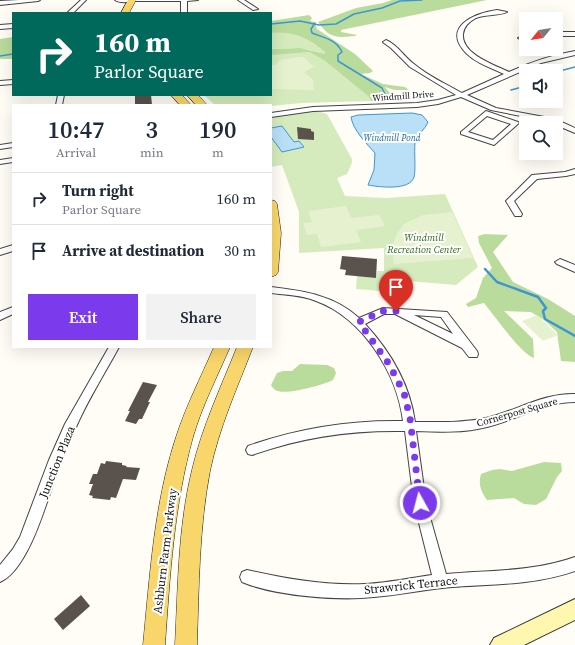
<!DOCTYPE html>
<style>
:root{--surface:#fff;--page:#f2f2f3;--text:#1f2937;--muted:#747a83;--line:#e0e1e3;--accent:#7c3aed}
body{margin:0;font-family:"Source Serif 4",serif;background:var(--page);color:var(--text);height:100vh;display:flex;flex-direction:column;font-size:15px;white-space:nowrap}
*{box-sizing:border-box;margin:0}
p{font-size:13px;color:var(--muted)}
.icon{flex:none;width:22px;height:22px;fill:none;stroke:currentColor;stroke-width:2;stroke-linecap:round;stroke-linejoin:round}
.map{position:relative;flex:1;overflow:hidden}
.drawer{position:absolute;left:12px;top:104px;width:260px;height:244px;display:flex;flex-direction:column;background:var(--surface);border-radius:0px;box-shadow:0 4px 16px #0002}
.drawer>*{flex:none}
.guide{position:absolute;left:12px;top:12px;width:260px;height:84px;border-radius:0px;box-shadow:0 4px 16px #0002;background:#00695c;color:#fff;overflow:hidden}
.needle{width:26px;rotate:240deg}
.controls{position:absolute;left:519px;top:12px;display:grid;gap:8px}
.controls a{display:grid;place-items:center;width:44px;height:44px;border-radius:0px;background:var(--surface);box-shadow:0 4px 16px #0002;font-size:20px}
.pin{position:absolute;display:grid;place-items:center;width:34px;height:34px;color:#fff;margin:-41px -17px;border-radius:50% 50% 50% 0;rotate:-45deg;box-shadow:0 0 4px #0007}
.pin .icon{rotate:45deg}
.me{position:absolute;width:44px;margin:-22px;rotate:353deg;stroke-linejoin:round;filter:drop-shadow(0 0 3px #0008)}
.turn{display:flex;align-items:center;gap:14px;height:84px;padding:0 16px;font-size:18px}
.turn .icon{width:52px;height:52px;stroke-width:2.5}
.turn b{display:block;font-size:28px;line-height:34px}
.eta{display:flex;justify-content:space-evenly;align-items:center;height:68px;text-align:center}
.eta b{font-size:24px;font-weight:600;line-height:28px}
.action{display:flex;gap:8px;margin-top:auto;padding:8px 16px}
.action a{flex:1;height:46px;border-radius:0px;background:var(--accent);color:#fff;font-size:16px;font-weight:600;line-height:46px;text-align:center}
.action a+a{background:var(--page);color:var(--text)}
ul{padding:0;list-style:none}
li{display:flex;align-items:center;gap:12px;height:52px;padding:0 16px;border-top:1px solid var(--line)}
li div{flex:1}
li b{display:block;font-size:15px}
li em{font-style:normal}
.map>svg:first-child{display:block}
</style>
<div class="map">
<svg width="575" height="645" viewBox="0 0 575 645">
<rect width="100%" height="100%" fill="#fffdf5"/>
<path fill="#d5ebbd" d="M271 33C293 31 309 38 325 52V55C307 47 290 48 271 49Z
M271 50H305L325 61 368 96 371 101 302 103 271 106V105H215L204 95H271Z
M317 111 327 114 352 159V163L347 174 337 178 345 196 386 198 445 194 478 267 456 285 384 279 383 289 381 291 356 289 357 276 376 278 377 271H384V248L299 253V212L282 165 271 167V117Z"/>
<path fill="#b9dc9c" d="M392 0H487L341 30V32L357 35 355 36C336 38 329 38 318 22L356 8 383 3Z
M309 15 312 18 310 21 315 22 317 29 320 31 355 54 373 71 370 73 361 74 383 84 405 87 409 90H395L385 87 390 93V97L378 102 371 101 368 96 325 61 309 52 271 55V49L300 48 325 54V52C309 38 293 31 271 33V21Z
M13 37V59H0V39Z
M485 234 508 235 493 252 513 282 548 299 575 316V362L561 361 557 332 544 320 531 312 504 311 533 339 534 358C521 354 494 315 484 303L468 307 466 304 476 298 483 278 492 268 479 243 478 236Z
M300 364 327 365 334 368 336 373 333 380C323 385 285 396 275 390 275 390 271 386 271 385L277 373 283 371H292Z
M544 462 561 463 562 471 557 477 546 499 536 505 524 504 514 498 487 500C481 491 478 485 481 474L492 470 500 469 512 471Z"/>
<path fill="#e6f2cf" d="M299 57H304L314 67 304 72 313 80 314 90 271 89V65H276L280 60Z
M346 206 351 218 379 215 385 226 356 230 361 242 321 247 317 234 307 235 303 223 312 222 308 211Z
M452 212 473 258 394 264 392 249 396 235 404 224 423 215Z
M537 315 558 335 543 341 522 321Z"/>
<path fill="#b9e0f7" stroke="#3f96cf" d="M412 113 422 115 428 122C425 130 416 135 415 143 414 152 416 171 414 177 410 191 379 187 368 185L374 170 375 153C366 143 353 130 351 117L358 115Z
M282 126 294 142 299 141 304 147 282 152 271 137V128Z"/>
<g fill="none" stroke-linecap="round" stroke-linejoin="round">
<path stroke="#3f96cf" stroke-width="1.5" d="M315 23 311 29 312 33C324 38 336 39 342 52L338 55V61L382 88 385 94
M271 24 300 21 319 25 336 24 354 14 382 8 400 1 422 0
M0 56 13 54
M556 72 575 67
M511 90 526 86"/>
<path stroke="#3f96cf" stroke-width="2.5" d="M485 269 497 282 538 297 546 308 543 311 545 319 575 336"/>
</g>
<path fill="#5a524d" d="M151 95 152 105H135V96Z
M297 127 311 129V131L314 132V140L298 139Z
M342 256 377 259 376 278 345 275 346 270 340 269Z
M143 382 157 385 148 402H150L142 419H139L136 424 125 421 130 411H128Z
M106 461 122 463V465L127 466 126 467 140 468 136 480 123 479 116 498 111 497 110 500 92 498 93 496 89 495 93 484H89L93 474H97L101 463 105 464Z
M81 595 90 606 63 630 54 619Z"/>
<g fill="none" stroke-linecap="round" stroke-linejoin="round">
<g stroke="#444" stroke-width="2">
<path id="minor" d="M19 0H40L38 1 0 5V1Z
M81 0H86L73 13H67Z
M115 0H133C129 3 119 3 115 0Z
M134 0H198L187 1V13H181V1H136Z
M238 0H244L258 9 253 10Z
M497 10 507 12C500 16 486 14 476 18 469 22 464 26 463 34 461 54 495 65 509 72 531 62 552 55 575 51V55L541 63 467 95 496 108 555 119 575 128V133L556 125V123L491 110 461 97 438 104 417 107 313 111 271 117V113L313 107 417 103 438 100 456 95 410 67 391 48 384 43 383 42 386 40C398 45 404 57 414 64 428 76 446 84 462 93L504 74C491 68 476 63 466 53 441 27 475 13 497 10Z
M13 24V28L0 29V25Z
M556 32H575V36H556Z
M526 35V39L521 40 518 38Z
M13 80V84L0 85V81Z
M58 95H64L62 105H56Z
M486 111 518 122 519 123 494 145 461 134V132ZM487 116 511 124 493 140 468 132Z
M13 143V147L0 149V145Z
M13 158V162L0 164V160Z
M575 169V174L566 176 537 179 514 201 522 214 521 216H515L506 201 532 175 565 172Z
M13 245V251L0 255V249Z
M560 259 575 265V272L557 264 555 262Z
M271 287C304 291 334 295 359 318L383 308 447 312 477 351 478 354 477 357H469L462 348 395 314H384L365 324C390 351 410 385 415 422 438 422 463 423 486 418 516 411 543 393 575 394V402C543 402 517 420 487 427 464 433 439 432 416 431L426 503 446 574C490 570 533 572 575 557V571C535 585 494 584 452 587 426 589 400 595 374 597 339 601 275 596 242 582L240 577 242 572 247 570C286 579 326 586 365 584 388 583 410 578 432 575L414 503 405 431C351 430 302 437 252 455L248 454 246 450 248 446C299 428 349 420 403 421 397 373 363 318 316 301 302 295 286 295 271 293ZM414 315 441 317 453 334Z
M13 307V314L0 320V312Z
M109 347H119C105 373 89 398 77 425 70 439 64 453 59 467 48 496 30 569 0 582V565L13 549 20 537 49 460 65 424Z"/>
</g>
<g stroke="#333" stroke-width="2">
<path id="secondary" d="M575 599V620L524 645H490L494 638Z"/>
</g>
<g stroke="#222" stroke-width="1">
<path id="primary" d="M128 0H136L129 13H121Z
M171 95H182L191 105H180Z
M187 95H198L207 105H196Z
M271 200 275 201 277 204 281 233 278 272 276 275 271 277Z
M214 347H230C217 377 202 406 193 437 174 505 170 575 165 645H143C150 575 154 504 176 437 186 406 201 377 214 347Z
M237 347H253C237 388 219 428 210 471 199 528 199 587 197 645H175C178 587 178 527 192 470 202 427 221 387 237 347Z"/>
</g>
<use href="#minor" fill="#fff" fill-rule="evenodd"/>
<use href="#secondary" fill="#fff6b0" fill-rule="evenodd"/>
<use href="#primary" fill="#f9d66b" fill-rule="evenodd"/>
</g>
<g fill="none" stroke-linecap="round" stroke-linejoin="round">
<path stroke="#7c3aed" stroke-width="7" stroke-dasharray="0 12.6" d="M396 311H383L359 322 389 364 404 393 410 418 420 503"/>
</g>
<g text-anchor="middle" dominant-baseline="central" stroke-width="4" stroke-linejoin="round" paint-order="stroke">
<g font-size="9" fill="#111" stroke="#fff">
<text transform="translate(403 96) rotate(-4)">Windmill Drive</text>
</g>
<g font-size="9" font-style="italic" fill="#1768a6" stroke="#fff">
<text x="392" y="138">Windmill Pond</text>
</g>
<g font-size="10" font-style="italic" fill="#2f6b1f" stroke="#fff">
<text x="424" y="237">Windmill<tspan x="424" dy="12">Recreation Center</tspan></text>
</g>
<g font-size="10" fill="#111" stroke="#fff">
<text transform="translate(517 412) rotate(-16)">Cornerpost Square</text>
</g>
<g font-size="12" fill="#111" stroke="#fff">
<text transform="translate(57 462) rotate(-68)">Junction Plaza</text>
<text transform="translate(165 551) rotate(-83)">Ashburn Farm Parkway</text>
<text transform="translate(411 585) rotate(-6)">Strawrick Terrace</text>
</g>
</g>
</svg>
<div class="controls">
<a><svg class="needle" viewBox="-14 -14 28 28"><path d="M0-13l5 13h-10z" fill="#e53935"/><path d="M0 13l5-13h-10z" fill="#747a83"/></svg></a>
<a><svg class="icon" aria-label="sound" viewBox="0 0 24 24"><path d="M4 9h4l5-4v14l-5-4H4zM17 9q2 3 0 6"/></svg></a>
<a><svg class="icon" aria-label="search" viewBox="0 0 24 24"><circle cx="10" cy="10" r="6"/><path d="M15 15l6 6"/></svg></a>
</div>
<div class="pin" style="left:396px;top:311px;background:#d93025"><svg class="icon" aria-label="arrive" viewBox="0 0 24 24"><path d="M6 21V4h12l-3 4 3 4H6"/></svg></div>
<svg class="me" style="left:420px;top:503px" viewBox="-20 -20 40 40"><circle r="17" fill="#7c3aed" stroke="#fff" stroke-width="3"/><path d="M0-11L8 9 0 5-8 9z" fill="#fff"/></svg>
<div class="guide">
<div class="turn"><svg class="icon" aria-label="right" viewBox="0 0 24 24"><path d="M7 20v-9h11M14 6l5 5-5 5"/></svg><div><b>160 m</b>Parlor Square</div></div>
</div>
<section class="drawer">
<div class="eta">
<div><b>10:47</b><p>Arrival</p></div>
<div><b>3</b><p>min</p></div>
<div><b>190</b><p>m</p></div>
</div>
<ul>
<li><svg class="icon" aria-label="right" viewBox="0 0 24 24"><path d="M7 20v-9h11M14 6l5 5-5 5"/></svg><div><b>Turn right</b><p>Parlor Square</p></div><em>160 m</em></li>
<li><svg class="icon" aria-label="arrive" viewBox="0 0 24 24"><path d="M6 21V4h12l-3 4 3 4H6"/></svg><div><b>Arrive at destination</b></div><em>30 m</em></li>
</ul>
<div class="action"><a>Exit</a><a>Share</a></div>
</section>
</div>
